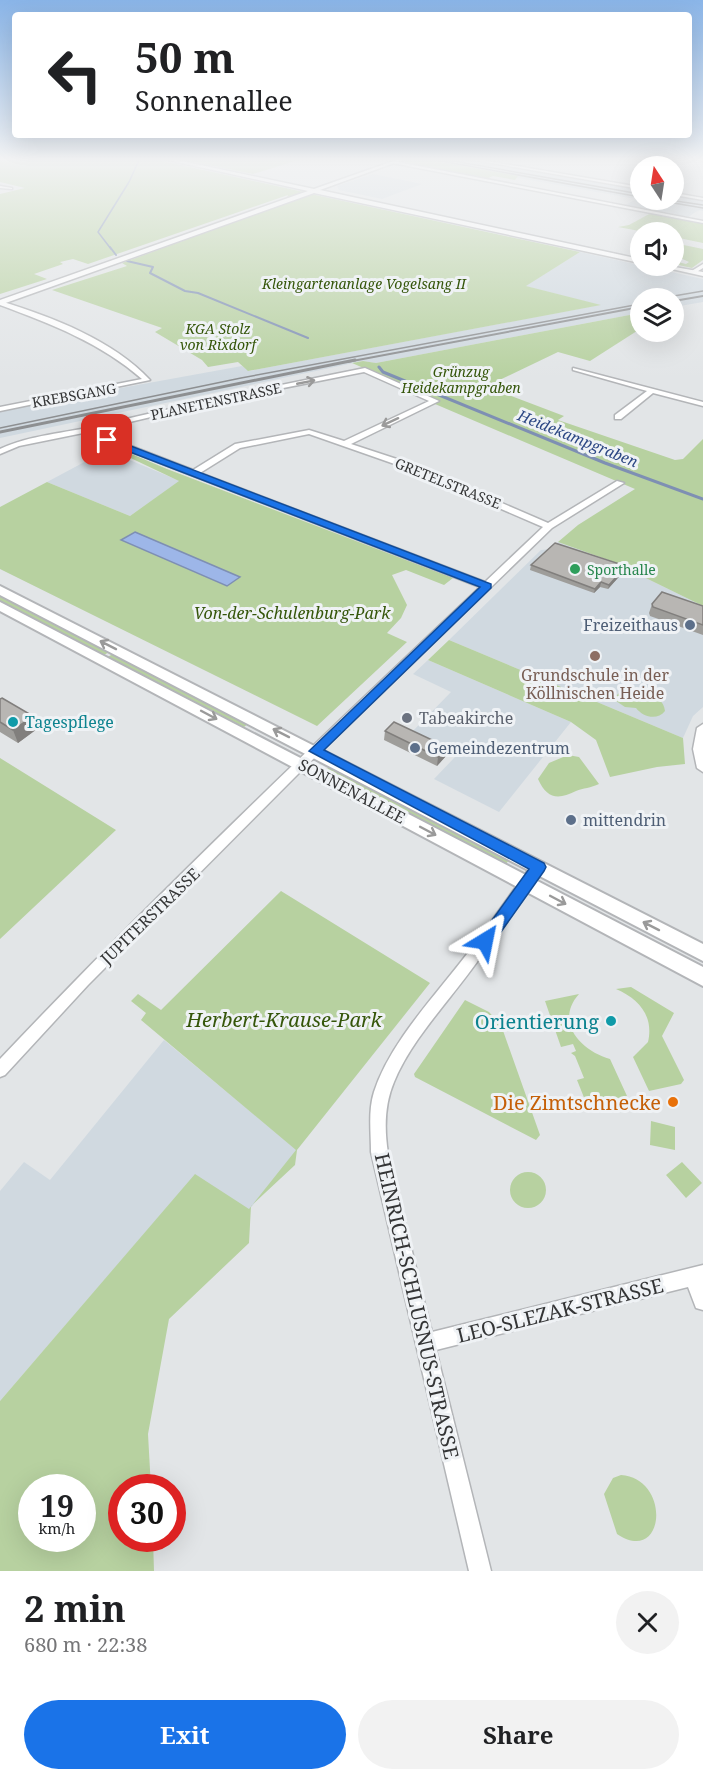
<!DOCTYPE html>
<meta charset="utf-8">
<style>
:root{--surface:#fff;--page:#f2f2f2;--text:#202124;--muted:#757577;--accent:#1a73e8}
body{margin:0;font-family:"Noto Serif",serif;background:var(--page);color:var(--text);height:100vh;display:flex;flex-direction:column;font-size:22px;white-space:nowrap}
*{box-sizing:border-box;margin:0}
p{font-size:20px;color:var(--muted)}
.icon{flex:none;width:33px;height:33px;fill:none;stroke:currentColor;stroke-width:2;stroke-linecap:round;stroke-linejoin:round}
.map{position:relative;height:1571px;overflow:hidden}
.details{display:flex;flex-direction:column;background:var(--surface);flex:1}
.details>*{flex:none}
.hud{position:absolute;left:12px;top:12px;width:680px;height:126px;border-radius:6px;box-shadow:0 6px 24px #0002;background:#fff;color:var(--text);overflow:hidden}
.needle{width:39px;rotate:348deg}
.controls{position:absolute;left:630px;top:156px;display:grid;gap:12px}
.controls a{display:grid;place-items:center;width:54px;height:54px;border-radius:50%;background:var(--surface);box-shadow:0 6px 24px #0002;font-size:30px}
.speed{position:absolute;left:18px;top:1474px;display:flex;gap:12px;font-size:30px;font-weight:700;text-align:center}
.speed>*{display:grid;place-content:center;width:78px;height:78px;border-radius:50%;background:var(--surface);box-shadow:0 6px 24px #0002;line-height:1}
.speed small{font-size:15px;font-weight:400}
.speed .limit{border:9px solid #d22;background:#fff;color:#111}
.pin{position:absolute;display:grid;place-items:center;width:51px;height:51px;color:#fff;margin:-26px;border-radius:12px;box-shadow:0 3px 9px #0006}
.me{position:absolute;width:66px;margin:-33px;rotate:35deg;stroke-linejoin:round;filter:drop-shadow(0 0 4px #0008)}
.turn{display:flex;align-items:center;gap:21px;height:126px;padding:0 24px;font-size:27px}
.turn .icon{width:78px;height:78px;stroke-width:2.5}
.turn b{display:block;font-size:42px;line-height:51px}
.round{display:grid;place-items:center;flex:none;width:63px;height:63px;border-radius:32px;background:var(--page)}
.overview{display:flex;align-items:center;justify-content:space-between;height:102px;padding:0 24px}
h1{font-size:36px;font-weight:700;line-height:45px}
.primary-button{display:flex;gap:12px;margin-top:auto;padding:12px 24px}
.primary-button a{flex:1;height:69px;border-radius:36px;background:var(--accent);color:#fff;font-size:24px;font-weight:700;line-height:69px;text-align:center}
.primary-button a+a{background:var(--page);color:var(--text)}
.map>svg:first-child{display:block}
</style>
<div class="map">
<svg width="703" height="1571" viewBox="0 0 703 1571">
<rect width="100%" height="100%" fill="#e2e5e7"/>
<path fill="#d0d9e0" d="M411 159H466L640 190V200H674V195L703 200V211L699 210 688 217 626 205 636 199Z
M373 174 422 184 382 199 339 190 337 186Z
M580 252 703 279V302L674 307V298H640V313L376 363 363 361 0 438V410L242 366 249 371 599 305 525 286Z
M105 451 120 456 180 481 130 516 47 482Z
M558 542 611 561 703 606V707L693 716 683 738 449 640 541 550 551 549Z
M428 660 571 722 499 812 434 779 455 757 410 734 451 692 413 674Z
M164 1040 297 1150 249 1210 195 1175 0 1401V1191L24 1162 50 1180Z"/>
<path fill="#b7d1a0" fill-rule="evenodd" d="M0 159H153L304 192 287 197 288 195 88 264 73 259 60 262 63 264 34 274 47 279 0 294V194L25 188 0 182Z
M178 159H302L253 174Z
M411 159H423L518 176 515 180 493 176 488 178 504 183 400 163Z
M311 194 580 252 526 286 601 305 248 371 238 362 208 367 202 360 155 332 162 328 52 290 127 266 122 263Z
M651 213 703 223V243L674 237V232H645L618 227 629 225Z
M674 243 703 249V260L692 268 674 264V261L686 264 689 262 674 255Z
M640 313V325L635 327 640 329 590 361 558 352 491 384 503 390 501 392 564 416 558 420 675 460 683 459 703 439V606L611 561 558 542 578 525 635 489 435 404 440 401 352 363 363 361 376 363Z
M122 450 167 469 453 578 444 585 406 570 392 575 407 605 401 618 387 633 407 642 317 726 0 569V507L47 482 130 516 179 481 118 452Z
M0 595 111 651 104 655 0 601Z
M449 640 683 738 685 764 657 767 610 777 596 740 571 722 428 660Z
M114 653 249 723 244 727 108 657Z
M620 692C625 694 631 698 635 698 646 700 663 693 665 711 657 721 643 717 636 708L625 707 616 701V696Z
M568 755 579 757 599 784C591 788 583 788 576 791 558 800 547 799 538 779L549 763Z
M0 758 116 830 0 939Z
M331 766 509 860 505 865 327 769Z
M281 891 430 983 297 1150 295 1165 251 1206 249 1243 169 1319 148 1434 151 1488H122V1539H153L154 1571H0V1401L195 1174 249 1209 296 1150 141 1020 146 1013 131 1001 138 994 161 1010ZM32 1488H82V1539H32Z
M631 987 674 1013 662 1036 684 1080 681 1084 649 1091 633 1057 648 1042C654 1016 639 999 616 989Z
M579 994C554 1022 581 1051 610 1059L627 1096 587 1105 577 1080 584 1078 575 1056 571 1053 576 1051 573 1044 561 1047 545 1001Z
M465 1000 489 1012 501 1025 540 1135 536 1140 415 1077 414 1074Z
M651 1121 675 1127V1150L650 1145Z
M682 1162 702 1183 686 1198 666 1175Z
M510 1190a18 18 0 1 1 36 0a18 18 0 1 1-36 0Z
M621 1475C672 1479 665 1566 617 1534L604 1494 613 1478Z"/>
<path fill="#9db6e8" stroke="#7e8fb3" stroke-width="1.5" d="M135 532 240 577 227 586 121 540Z"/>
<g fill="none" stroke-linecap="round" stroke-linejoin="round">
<path stroke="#7e8fb3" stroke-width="1.5" d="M111 249 98 232 129 182 139 160"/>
<path stroke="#7e8fb3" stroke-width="2" d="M110 247 116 255
M127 261 153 267 150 273 185 291 198 293 308 338"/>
<path stroke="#7e8fb3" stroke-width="3" d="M379 367 383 372 605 463 703 499"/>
<path stroke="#bfc2c4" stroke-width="15" stroke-dasharray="15 8" stroke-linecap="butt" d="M472 958 485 941"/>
<g stroke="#b3b5b8" stroke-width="3">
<path id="minor" d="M468 159H475L640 187V189Z
M393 161 703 221V223L392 163Z
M0 186 12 188V189L0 188Z
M674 193 703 198V200L674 195Z
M703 264V268L695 273 690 272Z
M0 301C52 317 113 340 150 380L0 411V407L142 379C101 343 51 324 0 305Z
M365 368 439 401 351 444 412 464 548 523 617 481 624 483 552 528 306 766 88 985 5 1075 0 1077V1059C154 896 317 741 480 587L83 433 19 446 0 454V449C30 435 65 433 97 426 186 404 275 386 365 368ZM364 372 429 401 344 441 309 430 235 444 193 470 92 431 218 401ZM309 434 406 468 543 527 485 582 200 473 240 448Z
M573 368 703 402V406L653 393 621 419H615V415L647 391 573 370Z
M703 724V772L697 768 693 749 697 728Z
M538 862 543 863 545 867 543 871 490 945 485 947 480 945 478 941 480 937 533 863Z
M472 952 477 954 479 958 477 962C450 1000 411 1040 394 1082 374 1129 395 1184 407 1230 415 1264 423 1298 432 1332L703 1265V1310L696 1308 688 1287 436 1350 491 1571H469L371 1152C371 1132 368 1111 374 1092 390 1042 436 995 467 954Z"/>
</g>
<g stroke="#b3b5b8" stroke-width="3">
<path id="tertiary" d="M163 159H172L314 189 399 159H405L320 190 640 259V263L314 193 0 305V300L308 191Z
M658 266H669L703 272V276Z"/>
</g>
<g stroke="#b3b5b8" stroke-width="4">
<path id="secondary" d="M0 586 703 944V961L0 595Z
M0 602 703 967V986L0 611Z"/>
</g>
<g stroke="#b89367" stroke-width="2">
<path id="primary" d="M697 159H703V161L698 160Z"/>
</g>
<use href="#minor" fill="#fff" fill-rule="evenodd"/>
<use href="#tertiary" fill="#fff" fill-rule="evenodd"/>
<use href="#secondary" fill="#fff" fill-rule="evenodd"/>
<use href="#primary" fill="#ffddb3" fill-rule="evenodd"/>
<path stroke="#8d8f91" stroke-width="1.5" d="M442 159 640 194
M669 200 703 205
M662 298 703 291
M0 428 241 378 640 304"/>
<path stroke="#8d8f91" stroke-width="1.5" d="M430 159 640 197
M656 200 703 208"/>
<path stroke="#8d8f91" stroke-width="2" d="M674 301 703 296
M347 362 640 307"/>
<path stroke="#8d8f91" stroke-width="3" d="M0 432 355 360"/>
</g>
<path fill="#9e9d9a" d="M531 565 626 566 625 570 608 589 600 587 594 593 530 570Z
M652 604 703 606V635L650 616 649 613Z
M0 699 37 729 18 743 0 732Z
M385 731 447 747 446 756 437 766 384 740Z"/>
<path fill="#817f7d" d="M626 566 625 570 608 589 609 585Z
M601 582 600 587 594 593 595 589Z
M33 716 37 729 18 743 13 730Z
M447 747 446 756 437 766 438 757Z"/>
<path fill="#b8b6b3" stroke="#817f7d" stroke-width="1.5" d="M555 543 626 566 609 585 601 582 595 589 531 565Z
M662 592 703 606V625L653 607 652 604Z
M2 698 33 716 13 730 0 722V699Z
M394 722 447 747 438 757 385 731Z"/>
<defs><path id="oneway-shaft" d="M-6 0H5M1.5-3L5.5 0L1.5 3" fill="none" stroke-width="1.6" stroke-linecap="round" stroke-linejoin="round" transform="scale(1.5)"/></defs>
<g stroke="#9a9a9a">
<use href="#oneway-shaft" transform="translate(306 382) rotate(-11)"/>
<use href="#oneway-shaft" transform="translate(390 422) rotate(155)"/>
<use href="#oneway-shaft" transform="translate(108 645) rotate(-153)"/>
<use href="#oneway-shaft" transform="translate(209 715) rotate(28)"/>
<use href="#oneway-shaft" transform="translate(281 733) rotate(-153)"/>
<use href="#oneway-shaft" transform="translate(428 831) rotate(28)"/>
<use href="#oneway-shaft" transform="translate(558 900) rotate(28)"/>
<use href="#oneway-shaft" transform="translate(651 926) rotate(-153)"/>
</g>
<linearGradient id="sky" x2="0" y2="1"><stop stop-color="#8ab5e8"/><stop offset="0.42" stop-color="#f2f3f4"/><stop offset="1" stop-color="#f2f3f4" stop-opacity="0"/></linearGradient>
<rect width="703" height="379" fill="url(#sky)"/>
<path fill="#1a73e8" stroke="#114b97" stroke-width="1.5" d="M104 438H110L491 584V588L324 750 544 863 546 867 544 871 491 946H480L477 941 529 869 309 751 480 587 104 442Z"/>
<circle fill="#2e9e5b" stroke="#eff2f5" stroke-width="2" cx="575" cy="569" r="6"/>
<g fill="#5c6f8a" stroke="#eff2f5" stroke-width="2">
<circle cx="690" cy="625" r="6"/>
<circle cx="415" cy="748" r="6"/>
<circle cx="571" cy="820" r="6"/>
</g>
<circle fill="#8d6e63" stroke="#eff2f5" stroke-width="2" cx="595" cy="656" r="6"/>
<circle fill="#6b7280" stroke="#eff2f5" stroke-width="2" cx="407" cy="718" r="6"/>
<g fill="#0f9aa8" stroke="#eff2f5" stroke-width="2">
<circle cx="13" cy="722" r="6"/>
<circle cx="611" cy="1021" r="6"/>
</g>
<circle fill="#e8710a" stroke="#eff2f5" stroke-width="2" cx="673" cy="1102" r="6"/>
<g text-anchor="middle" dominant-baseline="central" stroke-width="6" stroke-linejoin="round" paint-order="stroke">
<g font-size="14" font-style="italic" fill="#35560a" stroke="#eff2f5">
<text x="364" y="283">Kleingartenanlage Vogelsang II</text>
<text x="218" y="328">KGA Stolz<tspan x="218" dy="16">von Rixdorf</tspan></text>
<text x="461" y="371">Grünzug<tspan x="461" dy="16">Heidekampgraben</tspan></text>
</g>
<g font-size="14" fill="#343536" stroke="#eff2f5">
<text transform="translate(74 395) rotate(-10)">KREBSGANG</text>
<text transform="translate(216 401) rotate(-12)">PLANETENSTRASSE</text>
<text transform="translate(448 483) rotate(22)">GRETELSTRASSE</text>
</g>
<g font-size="14" fill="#27864d" stroke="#eff2f5" text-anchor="start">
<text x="587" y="569">Sporthalle</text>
</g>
<g font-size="15" font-style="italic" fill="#2c4784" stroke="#eff2f5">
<text transform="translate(578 438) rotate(22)">Heidekampgraben</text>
</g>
<g font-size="16" font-style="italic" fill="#35560a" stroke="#eff2f5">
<text x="292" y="613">Von-der-Schulenburg-Park</text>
</g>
<g font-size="16" fill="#4e5e75" stroke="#eff2f5" text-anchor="start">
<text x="678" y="625" text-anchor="end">Freizeithaus</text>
<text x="427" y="748">Gemeindezentrum</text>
<text x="583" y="820">mittendrin</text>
</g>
<g font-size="16" fill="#785e54" stroke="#eff2f5">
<text x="595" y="675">Grundschule in der<tspan x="595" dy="18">Köllnischen Heide</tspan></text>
</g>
<g font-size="16" fill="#5b616d" stroke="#eff2f5" text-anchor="start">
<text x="419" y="718">Tabeakirche</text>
</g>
<g font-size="16" fill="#0d838f" stroke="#eff2f5" text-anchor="start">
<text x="25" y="722">Tagespflege</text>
</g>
<g font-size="16" fill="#343536" stroke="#eff2f5">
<text transform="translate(352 791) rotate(28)">SONNENALLEE</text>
<text transform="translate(150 916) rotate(-44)">JUPITERSTRASSE</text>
</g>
<g font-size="20" font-style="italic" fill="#35560a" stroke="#eff2f5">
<text x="284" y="1019">Herbert-Krause-Park</text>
</g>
<g font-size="20" fill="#0d838f" stroke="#eff2f5" text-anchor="end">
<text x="599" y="1021">Orientierung</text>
</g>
<g font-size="20" fill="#c56008" stroke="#eff2f5" text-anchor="end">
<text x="661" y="1102">Die Zimtschnecke</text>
</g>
<g font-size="20" fill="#343536" stroke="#eff2f5">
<text transform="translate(417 1306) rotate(77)">HEINRICH-SCHLUSNUS-STRASSE</text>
<text transform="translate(560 1310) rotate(-14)">LEO-SLEZAK-STRASSE</text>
</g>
</g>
</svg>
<div class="controls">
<a><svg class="needle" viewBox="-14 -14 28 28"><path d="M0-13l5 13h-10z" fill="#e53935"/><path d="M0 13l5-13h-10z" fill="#757577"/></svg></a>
<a><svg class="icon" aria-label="sound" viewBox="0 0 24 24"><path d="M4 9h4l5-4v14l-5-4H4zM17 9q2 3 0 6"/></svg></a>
<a><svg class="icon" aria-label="layers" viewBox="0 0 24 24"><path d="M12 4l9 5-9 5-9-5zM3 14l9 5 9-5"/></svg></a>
</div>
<div class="speed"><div>19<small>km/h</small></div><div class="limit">30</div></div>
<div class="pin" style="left:107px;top:440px;background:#d93025"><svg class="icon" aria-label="arrive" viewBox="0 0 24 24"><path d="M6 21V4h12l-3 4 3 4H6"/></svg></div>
<svg class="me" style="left:485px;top:941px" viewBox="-20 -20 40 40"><path d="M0-17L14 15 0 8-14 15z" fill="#1a73e8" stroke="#fff" stroke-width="4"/></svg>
<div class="hud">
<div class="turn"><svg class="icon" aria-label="left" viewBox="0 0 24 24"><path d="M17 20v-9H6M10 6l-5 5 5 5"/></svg><div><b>50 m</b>Sonnenallee</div></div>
</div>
</div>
<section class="details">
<div class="overview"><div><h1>2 min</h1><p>680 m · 22:38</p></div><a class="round"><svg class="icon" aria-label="close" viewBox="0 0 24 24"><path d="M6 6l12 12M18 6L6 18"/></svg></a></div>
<div class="primary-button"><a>Exit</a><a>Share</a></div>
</section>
